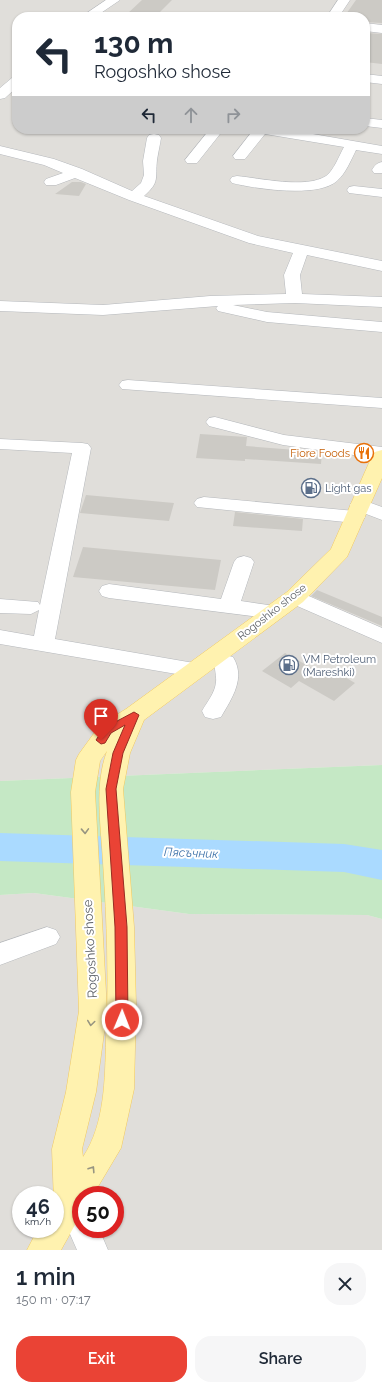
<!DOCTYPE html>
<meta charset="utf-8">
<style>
:root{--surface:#fff;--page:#f6f6f7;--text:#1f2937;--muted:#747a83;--accent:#ea4335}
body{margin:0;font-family:Raleway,sans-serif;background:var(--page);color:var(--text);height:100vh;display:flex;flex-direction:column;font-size:15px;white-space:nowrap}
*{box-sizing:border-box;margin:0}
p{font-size:13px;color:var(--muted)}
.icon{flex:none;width:22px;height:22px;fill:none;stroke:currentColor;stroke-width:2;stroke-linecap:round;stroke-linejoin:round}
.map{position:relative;height:1250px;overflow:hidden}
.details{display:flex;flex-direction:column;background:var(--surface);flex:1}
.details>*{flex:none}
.banner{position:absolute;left:12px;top:12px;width:358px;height:122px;border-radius:16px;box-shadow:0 1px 3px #0004;background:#fff;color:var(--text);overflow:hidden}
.speed{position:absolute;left:12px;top:1186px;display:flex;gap:8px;font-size:20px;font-weight:700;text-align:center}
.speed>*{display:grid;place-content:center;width:52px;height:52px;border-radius:50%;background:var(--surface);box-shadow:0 1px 3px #0004;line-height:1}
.speed small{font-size:10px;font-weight:400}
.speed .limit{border:6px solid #d22;background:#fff;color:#111}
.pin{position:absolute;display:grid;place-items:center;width:34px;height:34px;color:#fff;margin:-41px -17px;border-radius:50% 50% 50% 0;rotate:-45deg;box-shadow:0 0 4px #0007}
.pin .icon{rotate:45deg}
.me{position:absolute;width:44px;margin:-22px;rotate:1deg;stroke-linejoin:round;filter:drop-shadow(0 0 3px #0008)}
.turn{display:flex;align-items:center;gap:14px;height:84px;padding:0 16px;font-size:18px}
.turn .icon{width:52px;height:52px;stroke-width:2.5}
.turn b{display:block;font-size:28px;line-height:34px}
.lanes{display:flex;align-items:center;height:38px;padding:0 16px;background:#0003;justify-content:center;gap:20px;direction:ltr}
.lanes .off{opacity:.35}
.round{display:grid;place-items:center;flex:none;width:42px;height:42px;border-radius:16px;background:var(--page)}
.summary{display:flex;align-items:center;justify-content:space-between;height:68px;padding:0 16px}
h1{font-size:24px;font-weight:600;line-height:30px}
.button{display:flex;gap:8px;margin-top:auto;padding:8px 16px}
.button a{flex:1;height:46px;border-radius:16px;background:var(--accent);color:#fff;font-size:16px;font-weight:600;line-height:46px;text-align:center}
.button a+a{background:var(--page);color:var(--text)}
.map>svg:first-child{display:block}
</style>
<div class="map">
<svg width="382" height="1250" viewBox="0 0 382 1250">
<rect width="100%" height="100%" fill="#f1efe8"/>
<path fill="#e0deda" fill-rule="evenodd" d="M0 0H382V765L0 781ZM17 17H365V129H17Z
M34 893 189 914 367 915 382 919V1250H0V895ZM21 1195H55V1229H21ZM81 1195H115V1229H81Z"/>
<path fill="#c5e8c5" d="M382 765V919L367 915 189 914 34 893 0 895V781Z"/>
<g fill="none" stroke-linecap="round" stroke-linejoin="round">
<path fill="#aadaff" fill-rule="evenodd" d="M0 833 344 844 382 850V880L344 872 0 861Z"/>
</g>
<path fill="#cccac5" d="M142 0H172L155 17 127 14Z
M356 0H382V23L365 22V17H344Z
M365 33 382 34V64L365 62Z
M72 182H81L86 184 79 196 55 194Z
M200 434 247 437 246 446 322 452 321 464 245 459V461L196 458Z
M86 495 174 503 169 521 80 513Z
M235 512 303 519 302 531 233 526Z
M83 547 221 560 215 590 73 577Z
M317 590 382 617V626L311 596Z
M285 653 326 676 333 670 355 683 334 701 299 681 291 688 262 671Z"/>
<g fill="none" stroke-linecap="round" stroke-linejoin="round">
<g stroke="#b5b8bc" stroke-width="1">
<path id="minor" d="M106 0H120L95 17H81Z
M338 0H350L342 12V17H330V12Z
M365 23 382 25V33L365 31Z
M365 74 382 76V84L365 82Z
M17 76V87L5 98 0 99V88L13 77Z
M365 118 382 120V128L365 126Z
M210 129H224L197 163H187L185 160Z
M254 129H284L382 146V154L356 150C351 160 346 173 337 181 318 198 256 189 232 183L230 180 232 177 237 176C260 178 306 189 326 176 334 170 339 156 344 147L265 134 245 159H235L233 156Z
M154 134 159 135 161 138C160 145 158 153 157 160 155 179 160 182 144 196L258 236 382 261V271L307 255 300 275 302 294 382 297V307L295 303 233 305 267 312 382 322V332L267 322 218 311 216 308 218 306 103 315 0 311V301L103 305 210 296 286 294 284 275 293 253 249 243 129 200 75 178 56 185H46L44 182 46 179 63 173 44 165 0 154V146L54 159 82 169 132 191 141 183 144 175 143 161 147 138 149 135Z
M382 162V173H374L372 170C375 165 377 163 382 162Z
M354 186 382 189V197L349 193 347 190 349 187Z
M128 380 382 398V408L122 389 119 385 122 381Z
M215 417 284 435 382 447V459L283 445 209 426 206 422 209 418Z
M0 439 82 443 88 444 91 448 55 639 194 663 202 665 205 670 202 675 194 677 0 644V630L34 636 39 610 31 614 0 613V599L38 602 40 605 72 453 0 449Z
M204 497 355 511 362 513 365 517 362 521 355 523 197 507 194 503 197 499Z
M360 499 382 507V520L353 509 350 505 353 501Z
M244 556 251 558 254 562 241 601 282 607 285 612 282 617 275 619 109 598 102 596 99 591 102 586 109 584 221 599 234 562 237 558Z
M295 590 382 628V643L288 602 285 597 288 592Z
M225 655 233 657C246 678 232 698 221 717L213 719 205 717 202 711C207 702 215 693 216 682 217 673 212 665 217 657Z
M47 927 56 930 60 937 56 944 0 965V943Z
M71 1188 82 1192 83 1195H81V1229H99L108 1250H77L56 1202 60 1192Z"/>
</g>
<g stroke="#f2c960" stroke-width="1">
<path id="major" d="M382 450V478L347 557 303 602 144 720 130 753 123 789 134 927 136 1006 134 1089 121 1148 93 1195H81V1214L61 1250H27L38 1229H55L52 1149 66 1092 79 1011 71 792 76 760 79 754 100 725 126 709 287 592 331 549 372 456 375 452ZM107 751C94 786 101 825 103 862 107 921 109 980 106 1040 105 1079 105 1124 83 1157L82 1149 96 1092 107 1011 95 792 100 761Z"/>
</g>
<use href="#minor" fill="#fff" fill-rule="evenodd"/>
<use href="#major" fill="#fff2af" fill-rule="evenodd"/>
</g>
<defs><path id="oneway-chevron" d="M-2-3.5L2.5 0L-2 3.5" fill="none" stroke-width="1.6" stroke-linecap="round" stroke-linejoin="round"/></defs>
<g stroke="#979581">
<use href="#oneway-chevron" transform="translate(85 831) rotate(88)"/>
<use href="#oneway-chevron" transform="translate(91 1023) rotate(98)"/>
<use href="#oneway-chevron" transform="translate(92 1169) rotate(-57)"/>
</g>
<path fill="#ea4335" stroke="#982c22" d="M134 712 139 715 123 753 116 789 127 927 128 1020 126 1024 122 1025 118 1024 116 1020 115 927 106 789 113 753 125 725 111 733 105 743 101 744 96 740 104 728Z"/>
<defs>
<g id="restaurant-ring" transform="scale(1)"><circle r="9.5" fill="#fff" stroke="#e8710a" stroke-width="1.5"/><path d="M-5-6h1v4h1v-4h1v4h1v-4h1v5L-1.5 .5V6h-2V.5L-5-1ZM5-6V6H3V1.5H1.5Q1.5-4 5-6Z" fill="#e8710a"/></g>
<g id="fuel-ring" transform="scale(1)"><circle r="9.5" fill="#fff" stroke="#5c6f8a" stroke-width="1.5"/><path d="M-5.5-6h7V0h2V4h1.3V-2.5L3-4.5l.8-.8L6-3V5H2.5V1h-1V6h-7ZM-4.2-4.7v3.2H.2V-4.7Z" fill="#5c6f8a"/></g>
</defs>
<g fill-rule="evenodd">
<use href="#restaurant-ring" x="364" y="453"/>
<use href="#fuel-ring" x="311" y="488"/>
<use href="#fuel-ring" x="289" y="665"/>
</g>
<g text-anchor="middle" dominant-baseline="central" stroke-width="4" stroke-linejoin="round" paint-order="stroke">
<g font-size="11" fill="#c56008" stroke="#fff" text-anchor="end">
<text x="350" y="453">Fiore Foods</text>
</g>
<g font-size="11" fill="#4e5e75" stroke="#fff" text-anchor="start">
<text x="325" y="488">Light gas</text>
<text x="303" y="659">VM Petroleum<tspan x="303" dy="13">(Mareshki)</tspan></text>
</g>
<g font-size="11" fill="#5f6368" stroke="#fff">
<text transform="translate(272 612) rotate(-38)">Rogoshko shose</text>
</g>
<g font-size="12" font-style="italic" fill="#4174aa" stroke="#fff">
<text transform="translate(191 853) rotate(2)">Пясъчник</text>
</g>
<g font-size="13" fill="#5f6368" stroke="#fff">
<text transform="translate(90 949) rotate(-93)">Rogoshko shose</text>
</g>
</g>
</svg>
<div class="speed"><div>46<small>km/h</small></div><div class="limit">50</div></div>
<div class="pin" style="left:101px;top:740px;background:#d93025"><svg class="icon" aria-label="arrive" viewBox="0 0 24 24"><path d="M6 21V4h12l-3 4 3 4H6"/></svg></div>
<svg class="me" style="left:122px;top:1020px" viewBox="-20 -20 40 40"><circle r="17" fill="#ea4335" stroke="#fff" stroke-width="3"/><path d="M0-11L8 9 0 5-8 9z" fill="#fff"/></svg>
<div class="banner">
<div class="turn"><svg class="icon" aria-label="left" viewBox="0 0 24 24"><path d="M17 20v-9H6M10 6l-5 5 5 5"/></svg><div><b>130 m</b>Rogoshko shose</div></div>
<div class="lanes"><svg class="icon" aria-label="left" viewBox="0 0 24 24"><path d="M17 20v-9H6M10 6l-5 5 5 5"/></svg><svg class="icon off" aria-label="ahead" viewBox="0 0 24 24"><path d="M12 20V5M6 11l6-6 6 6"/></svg><svg class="icon off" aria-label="right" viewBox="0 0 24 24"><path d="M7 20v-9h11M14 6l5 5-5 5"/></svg></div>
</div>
</div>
<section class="details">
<div class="summary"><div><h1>1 min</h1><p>150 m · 07:17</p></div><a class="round"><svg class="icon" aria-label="close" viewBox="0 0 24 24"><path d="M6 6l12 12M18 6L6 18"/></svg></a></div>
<div class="button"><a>Exit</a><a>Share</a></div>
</section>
